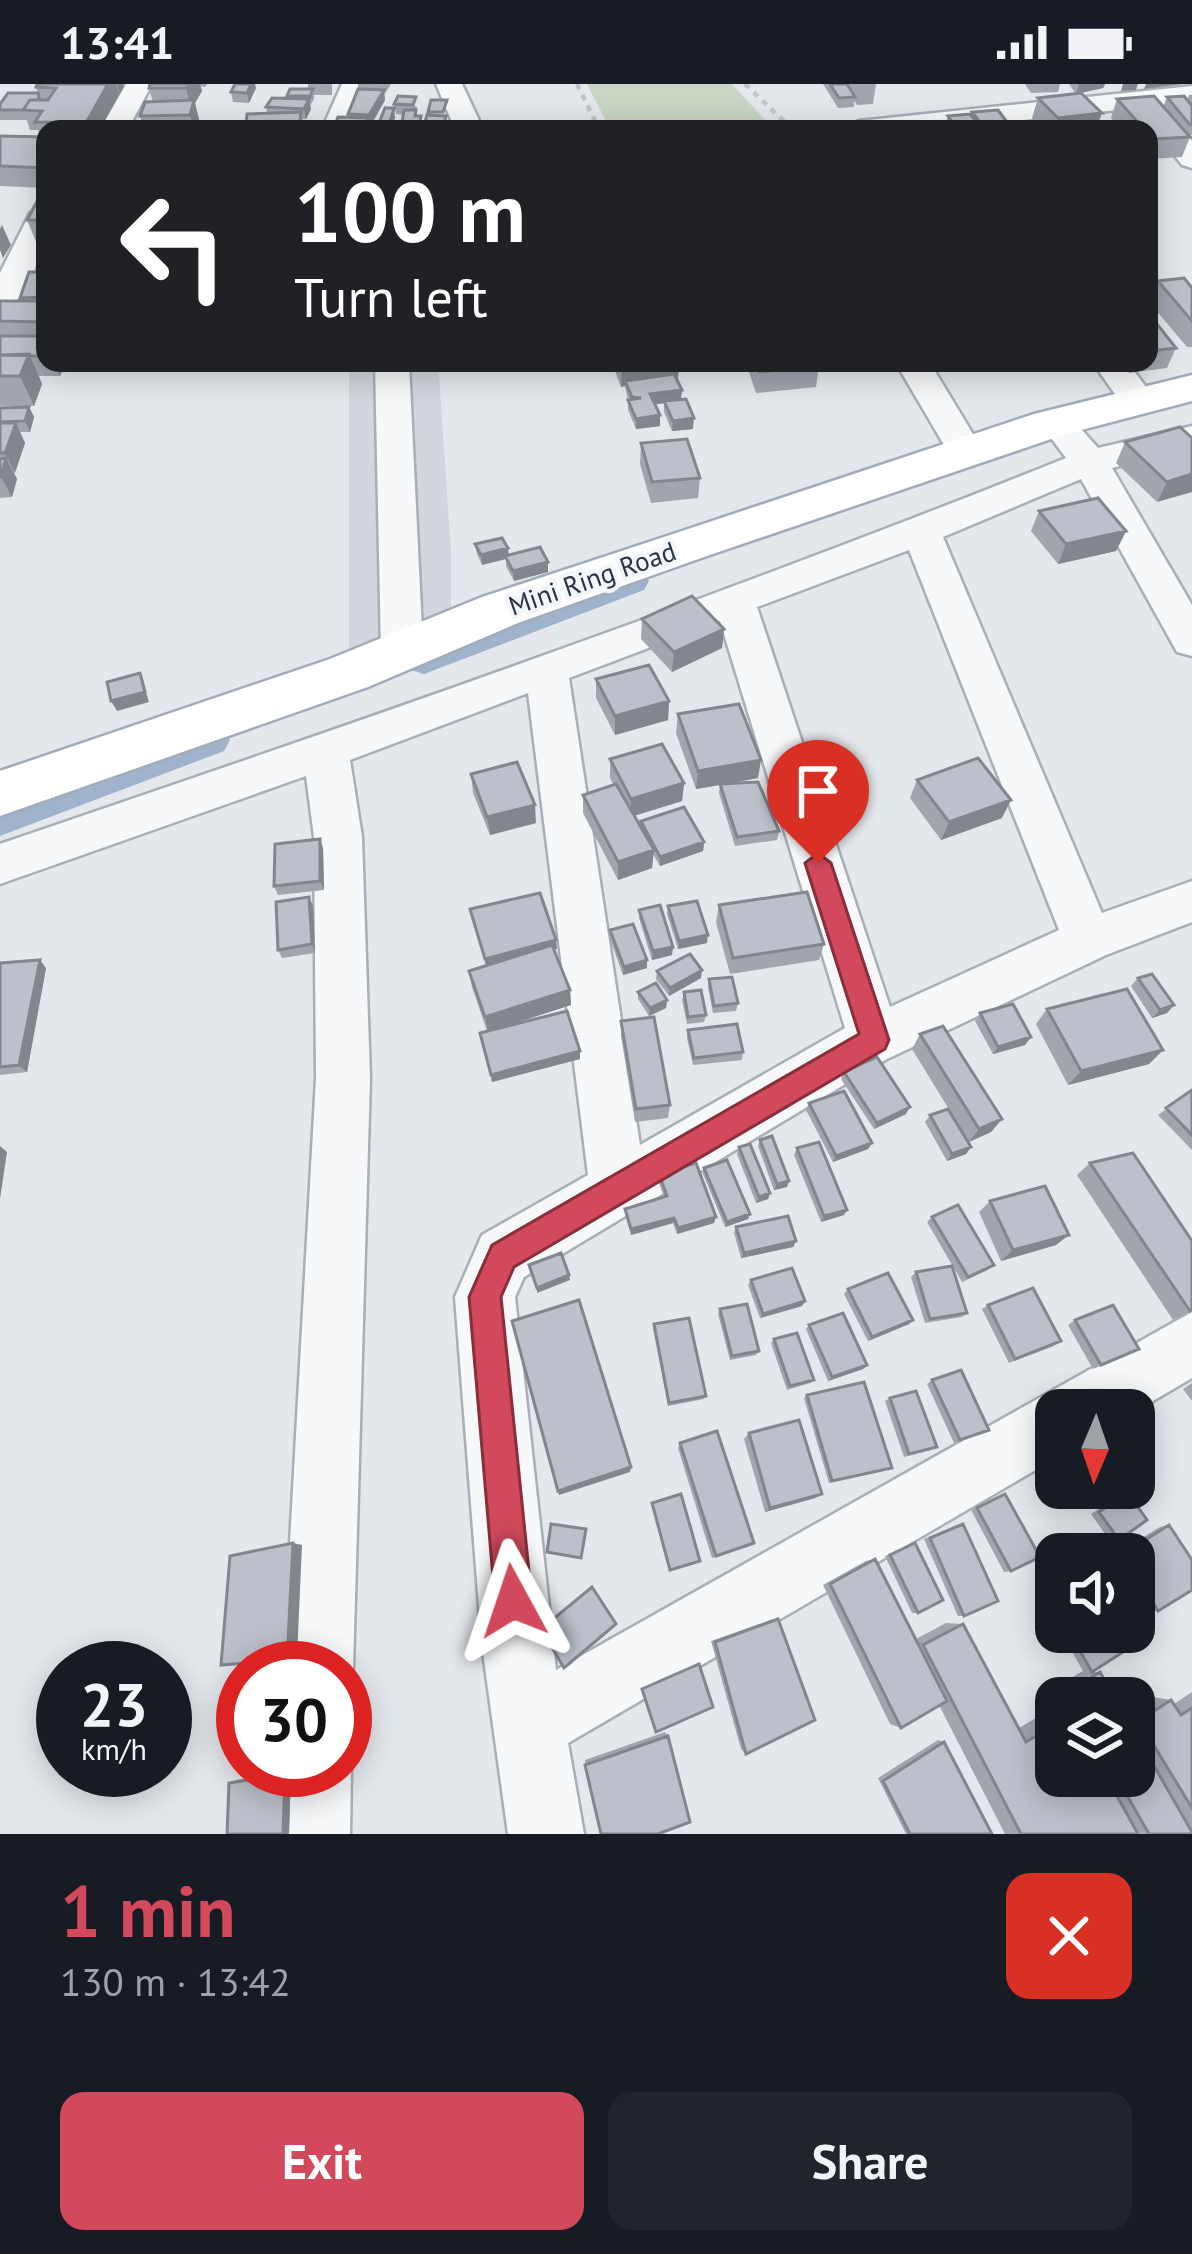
<!DOCTYPE html>
<meta charset="utf-8">
<style>
:root{--surface:#171b24;--page:#20242c;--text:#f1f3f6;--muted:#9ea1a6;--accent:#d1495b}
body{margin:0;font-family:"PT Sans",sans-serif;background:var(--page);color:var(--text);height:100vh;display:flex;flex-direction:column;font-size:45px;white-space:nowrap}
*{box-sizing:border-box;margin:0}
p{font-size:39px;color:var(--muted)}
.icon{flex:none;width:66px;height:66px;fill:none;stroke:currentColor;stroke-width:2;stroke-linecap:round;stroke-linejoin:round}
.map{position:relative;height:1750px;overflow:hidden}
.panel{display:flex;flex-direction:column;background:var(--surface);flex:1}
.panel>*{flex:none}
.top-card{position:absolute;left:36px;top:36px;width:1122px;height:252px;border-radius:24px;box-shadow:0 6px 30px #0003;background:#202124;color:#fff;overflow:hidden}
.needle{width:78px;rotate:182deg}
.tools{position:absolute;left:1035px;top:1305px;display:grid;gap:24px}
.tools a{display:grid;place-items:center;width:120px;height:120px;border-radius:24px;background:var(--surface);box-shadow:0 6px 30px #0003;font-size:60px}
.speed{position:absolute;left:36px;top:1557px;display:flex;gap:24px;font-size:60px;font-weight:700;text-align:center}
.speed>*{display:grid;place-content:center;width:156px;height:156px;border-radius:50%;background:var(--surface);box-shadow:0 6px 30px #0003;line-height:1}
.speed small{font-size:30px;font-weight:400}
.speed .limit{border:18px solid #d22;background:#fff;color:#111}
.pin{position:absolute;display:grid;place-items:center;width:102px;height:102px;color:#fff;margin:-123px -51px;border-radius:50% 50% 50% 0;rotate:-45deg;box-shadow:0 0 12px #0007}
.pin .icon{rotate:45deg}
.me{position:absolute;width:132px;margin:-66px;rotate:355deg;stroke-linejoin:round;filter:drop-shadow(0 0 9px #0008)}
.turn{display:flex;align-items:center;gap:42px;height:252px;padding:0 60px;font-size:54px}
.turn .icon{width:156px;height:156px;stroke-width:2.5}
.turn b{display:block;font-size:84px;line-height:102px}
.round{display:grid;place-items:center;flex:none;width:126px;height:126px;border-radius:24px;background:var(--page)}
.head{display:flex;align-items:center;justify-content:space-between;height:204px;padding:0 60px}
h1{font-size:72px;font-weight:600;line-height:90px;color:var(--accent)}
.primary-button{display:flex;gap:24px;margin-top:auto;padding:24px 60px}
.primary-button a{flex:1;height:138px;border-radius:24px;background:var(--accent);color:#fff;font-size:48px;font-weight:600;line-height:138px;text-align:center}
.primary-button a+a{background:var(--page);color:var(--text)}
.status{display:flex;justify-content:space-between;align-items:center;height:84px;padding:0 60px;background:var(--surface);direction:ltr}
.status svg{height:33px;fill:currentColor}
.map>svg:first-child{display:block}
</style>
<div class="status"><b>13:41</b><svg viewBox="0 0 49 12"><path d="M0 12V9h3v3zM5 12V6h3v6zM10 12V3h3v9zM15 12V0h3v12zM26 1h20v11H26zM47 4h2v5h-2z"/></svg></div>
<div class="map">
<svg width="1192" height="1750" viewBox="0 0 1192 1750">
<rect width="100%" height="100%" fill="#e4e7ec"/>
<path fill="#d2d6de" d="M349 279H438L451 466V531L349 571Z"/>
<path fill="#c9d6c5" d="M587 0H732L773 45H610Z"/>
<g fill="none" stroke-linecap="round" stroke-linejoin="round">
<path fill="#9fb4cc" fill-rule="evenodd" d="M631 485 644 488 649 497 644 506 424 590 411 586 405 576 411 566Z
M210 641 224 645 230 656 224 667 0 752V719Z"/>
<g stroke="#a9aeb7" stroke-width="5">
<path id="minor" d="M126 0H152L128 45H100Z
M342 0H368L350 45H322Z
M436 0H462L483 45H455Z
M1192 2V18L1162 21 1192 57V84L1182 81 1136 24 938 45H845L859 37Z
M45 127C45 155 31 225 0 233V189L30 129Z
M375 279H409L423 567 417 578 402 582 387 578 381 567Z
M896 279H930L985 370 980 378H954Z
M1093 279H1128L1158 319 1153 327H1127Z
M1192 342V364L1112 384 1192 521V572L1177 568 1081 395 943 453 1102 829 1192 797V838L1106 871 887 975 524 1193 515 1213 556 1586 1192 1228V1294L1134 1328 1056 1326V1374L568 1659 584 1750H508L482 1561 455 1213 482 1151 588 1091 528 609 350 676 362 753 370 994 353 1584 345 1604V1584H283L316 994 314 753 306 692 0 800V760C359 638 715 515 1066 374L1051 354 1056 346H1082L1098 364ZM909 466 1059 846 890 923 757 523ZM720 537 845 944 640 1061 569 594Z
M345 1672 351 1686 350 1750H274L277 1686H345Z"/>
</g>
<g stroke="#a3abb8" stroke-width="5">
<path id="major" d="M1192 291V317L1066 350 704 473 518 539 368 603 0 732V687L330 575 482 513 670 451 1034 330Z"/>
</g>
<path stroke="#c2c5cb" stroke-width="4.5" stroke-dasharray="6 6" stroke-linecap="butt" d="M577 0 599 45
M745 0 792 45"/>
<use href="#minor" fill="#f7f8fa" fill-rule="evenodd"/>
<use href="#major" fill="#fff" fill-rule="evenodd"/>
</g>
<path fill="#a1a5ae" d="M37 0H123L124 3 100 45H45V104L0 102V52L40 53 38 46H30L27 36H0V20L38 9 36 3Z
M150 0H207L205 3 201 2 202 7 195 19 199 36 197 45H144L140 32 153 18 149 4Z
M308 0H332V11H314V15L310 22 311 25 306 35H303V45H247L246 41 267 29 266 23 287 14V12L308 5Z
M358 0H391L384 11 385 16 371 41H369L370 45H336L335 41 348 34V30L358 5Z
M823 0H876L873 20 857 21 854 17V23L838 24Z
M1025 0H1060L1058 8 1031 9Z
M1069 0H1105L1103 4 1077 10 1096 45H1043L1032 34 1038 14 1076 10Z
M256 4 249 19 233 18 231 8Z
M1189 11H1192V51H1188L1190 53 1182 73 1149 75V45H1120L1111 34 1117 15 1163 23 1167 13 1187 16Z
M398 12 417 23V32H421L423 42 403 31 396 30 394 20Z
M972 28 1012 45H947L945 42 948 32H971Z
M45 110V165H39L27 136Z
M45 188V279H65L60 292H39L42 300 34 322H0V217H22L20 214Z
M1158 197 1192 204V263H1187L1149 218Z
M1149 230 1176 264 1167 284 1129 289 1122 279H1149Z
M612 279H679L677 296 681 315 693 345 672 347 664 328V319L655 320 660 342 636 345 628 326V316L625 302 621 303Z
M746 279H818L819 282 816 303 756 309Z
M29 323 34 333 30 348H20L25 359 14 390 17 395 12 413 0 414V324Z
M1192 354 1157 418 1116 379 1125 358Z
M641 359 700 394 698 414 651 419 640 380Z
M1039 427 1126 447 1116 467 1058 480 1031 447Z
M475 460 508 464V471L548 488 514 497 506 482V475L482 481 477 470Z
M642 535 724 545 722 564 672 588 641 555Z
M596 595 669 617 668 636 615 651 596 614Z
M678 630 758 694 727 700 779 747 777 756 735 762 719 709 720 701 696 705 676 649Z
M610 675 684 699 682 717 634 732 641 744V737L704 758 703 767 660 782 653 770 652 784 618 796 583 729V711L613 700 610 694Z
M471 690 536 739 490 751 473 709Z
M917 696 1002 734 941 756 910 714Z
M323 764 324 806 278 811 274 802Z
M309 813 313 822 315 869 282 874 278 866Z
M719 821 824 860 819 876 730 890 716 838Z
M668 822 707 859 678 865 667 830Z
M470 825 557 865H554L570 906 571 921 501 943 580 967V975L492 998 480 949 487 947 472 903 469 887 486 882Z
M639 826 672 871 652 876 639 834Z
M610 846 647 876V884L623 891 610 855Z
M0 879 46 884 27 988 0 991Z
M657 887 701 894 669 912 656 895Z
M1138 894 1174 921 1167 929 1152 934 1131 902Z
M709 895 738 919 736 927 713 929 708 903Z
M638 908 667 916 666 924 649 932 638 915Z
M684 908 706 931 704 938 687 940 682 916Z
M1047 925 1163 966 1149 980 1068 1001 1036 940Z
M980 929 1031 953 1025 961 993 970 975 937Z
M621 937 670 1021 668 1034 635 1038 621 952Z
M688 946 743 968 742 976 693 981 687 954Z
M920 950 1002 1035 991 1048 969 1058 912 965Z
M844 988 906 1030 874 1045 841 995Z
M1192 1006V1066L1158 1031Z
M809 1019 872 1059 868 1065 833 1078 806 1026Z
M930 1031 971 1063 966 1070 947 1077 925 1038Z
M760 1056 787 1103 774 1106 758 1062Z
M739 1063 770 1109 768 1115 756 1119 737 1070Z
M797 1064 844 1131 821 1138 794 1071Z
M1090 1079 1190 1227 1173 1236 1077 1091Z
M704 1084 750 1130 748 1135 725 1143 703 1090Z
M659 1090 714 1139 677 1150 673 1139 631 1151 625 1130V1125L664 1113 658 1096Z
M990 1117 1056 1161 1001 1177 979 1128Z
M932 1133 994 1181 988 1186 962 1198 927 1138Z
M736 1143 796 1157 793 1163 741 1174 734 1149Z
M916 1188 967 1229 962 1233 925 1239 911 1193Z
M751 1196 805 1217 802 1222 760 1234 748 1201Z
M848 1205 909 1240 868 1257 844 1210Z
M988 1221 1054 1262 1009 1279 982 1225Z
M720 1225 759 1267 756 1271 730 1276 718 1230Z
M1075 1236 1139 1265 1093 1285 1068 1241Z
M654 1240 706 1312 704 1315 668 1322 653 1244Z
M809 1241 867 1281 863 1285 828 1297 806 1245Z
M774 1255 814 1296 810 1299 787 1306 771 1259Z
M932 1296 989 1346 954 1359 927 1300Z
M1192 1299V1317L1183 1305Z
M807 1311 892 1384 829 1399 804 1314Z
M890 1314 931 1366 904 1373 885 1317Z
M749 1349 822 1410 815 1414 765 1428 744 1355Z
M680 1359 754 1459 712 1474 678 1364Z
M1128 1409 1119 1456 1110 1457 1091 1430 1119 1411Z
M1005 1410 1011 1487 1004 1488 971 1426Z
M957 1441 964 1532H958L924 1455Z
M1169 1441 1158 1527H1149L1134 1503V1470H1116L1160 1443Z
M915 1459 918 1529H912L885 1472Z
M875 1475 916 1555 946 1539 963 1540 1019 1644 1049 1626 1056 1627V1692H1134V1625L1152 1613 1171 1616 1174 1620 1192 1608V1750H1005L939 1621 901 1644 890 1640 823 1501 866 1477Z
M1056 1510V1539L1043 1517Z
M773 1535H778L746 1670 741 1665 711 1557Z
M1061 1548H1115L1092 1588H1100L1115 1614H1058L1053 1604 1083 1587Z
M665 1648 668 1652 585 1681V1676Z
M938 1656 944 1658 992 1750H906L878 1694Z
M291 1688 289 1750H227L229 1699 236 1696Z"/>
<path fill="#83868d" d="M108 0H116L119 11 100 45H88L86 39Z
M117 0H123L124 3 119 11Z
M189 0H200L202 7 195 19 199 36 197 45H194L190 31 191 24 186 4Z
M251 0H255L256 4 249 19 247 9Z
M1079 0H1105L1103 4 1076 10Z
M1123 0H1138L1136 6 1121 7Z
M1146 0H1183L1144 5Z
M384 6 385 16 371 41 369 31Z
M309 15 311 25 306 35 304 25Z
M394 24 395 34 392 45H388Z
M1102 29 1096 45H1055L1058 34Z
M2 141 11 161 3 174 0 166V145Z
M1157 179 1152 189 1149 190V180Z
M29 270 42 300 34 322 20 292Z
M54 279H65L60 292Z
M648 279H679L678 296 627 302 625 297V302L621 303 622 282Z
M682 306 681 317 650 321V310Z
M29 323 34 333 30 348 25 337Z
M660 331V342L636 345V335Z
M694 334 693 345 672 347 673 337Z
M16 339 25 359 15 389 5 369Z
M6 374 17 395 12 413 1 393Z
M1192 390V408L1157 418 1167 398Z
M1126 447 1116 467 1058 480 1066 460Z
M508 464 509 474 482 481 481 471Z
M548 478V488L514 497 513 487Z
M724 545 722 564 672 588 674 568Z
M140 589 149 618 117 627 111 617Z
M669 617 668 636 615 651V632Z
M761 676 758 694 696 705 698 687Z
M684 699 682 717 630 733 631 715Z
M1011 716 1002 734 941 756 949 738Z
M535 721 536 739 490 751 487 733Z
M320 755 323 764 324 806 320 797Z
M704 758 703 767 660 782V773Z
M654 766 652 784 618 796V778Z
M309 813 313 822 315 869 312 860Z
M708 851 707 859 678 865 679 857Z
M556 856 557 865 486 883 485 875Z
M673 863 672 871 652 876 653 867Z
M40 876 46 884 27 988 19 981Z
M647 876V884L623 891 624 883Z
M702 886 701 894 669 912 670 904Z
M570 906 571 921 488 948 485 933Z
M667 916 666 924 649 932 650 924Z
M1174 921 1167 929 1152 934 1160 926Z
M1031 953 1025 961 993 970 998 963Z
M1163 966 1149 980 1068 1001 1081 987Z
M580 967V975L492 998 491 991Z
M910 1023 906 1030 874 1045 877 1039Z
M1002 1035 991 1048 969 1058 979 1045Z
M872 1059 868 1065 833 1078 836 1072Z
M0 1062 7 1068 0 1115Z
M971 1063 966 1070 947 1077 952 1070Z
M789 1097 787 1103 774 1106 777 1100Z
M770 1109 768 1115 756 1119 759 1113Z
M847 1126 844 1131 821 1138 824 1132Z
M750 1130 748 1135 725 1143 727 1138Z
M716 1133 714 1139 677 1150 678 1144Z
M674 1134 673 1139 631 1151V1145Z
M1069 1151 1056 1161 1001 1177 1013 1166Z
M796 1157 793 1163 741 1174 744 1169Z
M569 1191 570 1196 537 1209V1204Z
M805 1217 802 1222 760 1234 763 1230Z
M913 1236 909 1240 868 1257 872 1253Z
M867 1281 863 1285 828 1297 832 1293Z
M631 1383 630 1388 559 1411 558 1407Z
M822 1410 815 1414 765 1428 770 1424Z
M293 1459 302 1461 297 1574 287 1576Z
M291 1688 289 1750H283L285 1690Z"/>
<path fill="#bbc0ca" stroke="#83868d" stroke-width="3" d="M37 0H108L86 39 35 38 42 27 23 26 30 16H48L56 4 36 3Z
M150 0H189L186 4H149Z
M235 0H251L247 9 231 8Z
M830 0H847L855 13 839 14Z
M290 5H313L310 12H287Z
M358 5 384 6 369 31 348 30Z
M8 9H38L39 13 37 16H30L23 26H0V20Z
M1081 9 1102 29 1058 34 1038 14Z
M398 12 416 13 413 21 394 20Z
M1154 12 1190 53 1152 55 1149 51V45H1144L1117 15Z
M1184 12 1192 22V41H1190L1167 13Z
M272 14 309 15 304 25 266 23Z
M194 16 190 31 140 32 145 18Z
M431 16H447L443 28H428Z
M385 24H394L388 45 377 44Z
M404 26H416L415 32H421L419 45H401Z
M998 26 1012 45H985L972 28Z
M301 28 300 38 246 41 247 30Z
M970 30 982 45H957L948 32Z
M427 31 446 32 443 45H423Z
M338 33 368 34 365 43H370V45H356L357 41H335Z
M0 52 45 53V84L0 82Z
M41 110H45V136H27Z
M29 188H45V213L20 214Z
M1184 194 1192 204V237L1158 197Z
M0 217H45V238L0 237Z
M1149 230 1176 264 1149 267Z
M0 252H45V272L0 271Z
M29 270 20 292H0V271Z
M755 279H818L819 282 759 288Z
M674 290 682 306 650 310 660 331 636 335 628 316 641 314 632 313 625 297Z
M686 315 694 334 673 337 664 317Z
M29 323 25 337 0 338V324Z
M0 339H16L5 369H0Z
M1180 343 1192 354V390L1167 398 1125 358Z
M687 355 700 394 652 398 641 359Z
M6 374 1 393H0V375Z
M1098 414 1126 447 1066 460 1039 427Z
M502 454 508 464 481 471 475 460Z
M540 463 548 478 513 487 505 472Z
M692 512 724 545 674 568 642 535Z
M649 581 669 617 615 632 596 595Z
M140 589 145 608 111 617 107 598Z
M739 620 761 676 698 687 678 630Z
M662 660 684 699 631 715 610 675Z
M978 674 1011 716 949 738 917 696Z
M517 678 535 721 487 733 471 690Z
M758 698 779 747 737 753 720 700Z
M616 700 654 766 618 778 583 711Z
M684 723 704 758 660 773 641 737Z
M320 755V797L274 802 275 760Z
M807 808 824 860 733 874 719 821Z
M540 809 556 856 485 875 470 825Z
M309 813 312 860 278 866 276 818Z
M697 817 708 851 679 857 668 822Z
M660 821 673 863 653 867 639 826Z
M633 840 647 876 624 883 610 846Z
M552 861 570 906 485 933 469 887Z
M690 870 702 886 670 904 657 887Z
M40 876 19 981 0 983V879Z
M1152 890 1174 921 1160 926 1138 894Z
M732 893 738 919 714 922 709 895Z
M656 899 667 916 650 924 638 908Z
M1127 905 1163 966 1081 987 1047 925Z
M701 906 706 931 688 933 684 908Z
M1013 920 1031 953 998 963 980 929Z
M567 927 580 967 491 991 480 949Z
M654 933 670 1021 636 1025 621 937Z
M737 940 743 968 694 974 688 946Z
M943 942 1002 1035 979 1045 920 950Z
M877 973 910 1023 877 1039 844 988Z
M1192 1006V1051L1166 1024Z
M844 1007 872 1059 836 1072 809 1019Z
M948 1025 971 1063 952 1070 930 1031Z
M772 1052 789 1097 777 1100 760 1056Z
M819 1058 847 1126 824 1132 797 1064Z
M750 1060 770 1109 759 1113 739 1063Z
M1133 1069 1192 1157V1225L1190 1227 1090 1079Z
M727 1076 750 1130 727 1138 704 1084Z
M696 1079 716 1133 678 1144 674 1134 631 1145 625 1125 667 1112 659 1090Z
M1045 1102 1069 1151 1013 1166 990 1117Z
M958 1121 994 1181 968 1193 932 1133Z
M788 1132 796 1157 744 1169 736 1143Z
M561 1169 569 1191 537 1204 529 1181Z
M952 1182 967 1229 930 1235 916 1188Z
M792 1184 805 1217 763 1230 751 1196Z
M888 1189 913 1236 872 1253 848 1205Z
M1033 1204 1061 1257 1015 1275 988 1221Z
M579 1216 631 1383 558 1407 512 1237Z
M747 1220 759 1267 732 1272 720 1225Z
M1113 1221 1139 1265 1101 1281 1075 1236Z
M843 1229 867 1281 832 1293 809 1241Z
M689 1234 706 1312 669 1319 654 1240Z
M797 1249 814 1296 790 1302 774 1255Z
M961 1286 989 1346 960 1356 932 1296Z
M864 1298 892 1384 832 1397 807 1311Z
M916 1307 937 1363 909 1370 890 1314Z
M799 1336 822 1410 770 1424 749 1349Z
M717 1347 754 1459 716 1472 680 1359Z
M1128 1409 1147 1436 1119 1456 1099 1428Z
M681 1410 700 1477 670 1486 652 1419Z
M1005 1410 1040 1473 1011 1487 977 1424Z
M551 1440 586 1445 581 1474 547 1468Z
M963 1440 998 1517 964 1532 930 1454Z
M1169 1441 1192 1476V1506L1158 1527 1134 1488V1470H1123Z
M293 1459 287 1576 221 1581 230 1472Z
M915 1459 943 1516 918 1529 890 1471Z
M875 1475 947 1617 901 1644 830 1500Z
M592 1503 616 1540 564 1584 541 1545Z
M778 1535 815 1636 746 1670 715 1558Z
M963 1540 1026 1658 1056 1640V1692H1106L1138 1750H1021L923 1561Z
M1069 1548H1115L1126 1566 1092 1588Z
M699 1580 713 1623 656 1648 642 1605Z
M1100 1588 1115 1614H1073L1069 1607Z
M1171 1616 1181 1631 1192 1624V1724L1139 1637Z
M1134 1647 1192 1748V1750H1149L1116 1692H1134Z
M668 1652 690 1738 658 1750H601L585 1681Z
M944 1658 992 1750H910L883 1697Z
M285 1690 283 1750H227L229 1699Z"/>
<path fill="#d1495b" stroke="#882f3b" stroke-width="3" d="M818 769 831 779 889 956 885 965 514 1183 501 1213 532 1517 526 1530 513 1536 500 1530 495 1517 469 1213 492 1161 859 950 805 779Z"/>
<g text-anchor="middle" dominant-baseline="central" stroke-width="9" stroke-linejoin="round" paint-order="stroke">
<g font-size="27" fill="#2b3445" stroke="#f4f6f9">
<text transform="translate(592 494) rotate(-19)">Mini Ring Road</text>
</g>
</g>
</svg>
<div class="tools">
<a><svg class="needle" viewBox="-14 -14 28 28"><path d="M0-13l5 13h-10z" fill="#e53935"/><path d="M0 13l5-13h-10z" fill="#9ea1a6"/></svg></a>
<a><svg class="icon" aria-label="sound" viewBox="0 0 24 24"><path d="M4 9h4l5-4v14l-5-4H4zM17 9q2 3 0 6"/></svg></a>
<a><svg class="icon" aria-label="layers" viewBox="0 0 24 24"><path d="M12 4l9 5-9 5-9-5zM3 14l9 5 9-5"/></svg></a>
</div>
<div class="speed"><div>23<small>km/h</small></div><div class="limit">30</div></div>
<div class="pin" style="left:818px;top:779px;background:#d93025"><svg class="icon" aria-label="arrive" viewBox="0 0 24 24"><path d="M6 21V4h12l-3 4 3 4H6"/></svg></div>
<svg class="me" style="left:513px;top:1517px" viewBox="-20 -20 40 40"><path d="M0-17L14 15 0 8-14 15z" fill="#d1495b" stroke="#fff" stroke-width="4"/></svg>
<div class="top-card">
<div class="turn"><svg class="icon" aria-label="left" viewBox="0 0 24 24"><path d="M17 20v-9H6M10 6l-5 5 5 5"/></svg><div><b>100 m</b>Turn left</div></div>
</div>
</div>
<section class="panel">
<div class="head"><div><h1>1 min</h1><p>130 m · 13:42</p></div><a class="round" style="background:#d93025;color:#fff"><svg class="icon" aria-label="close" viewBox="0 0 24 24"><path d="M6 6l12 12M18 6L6 18"/></svg></a></div>
<div class="primary-button"><a>Exit</a><a>Share</a></div>
</section>
